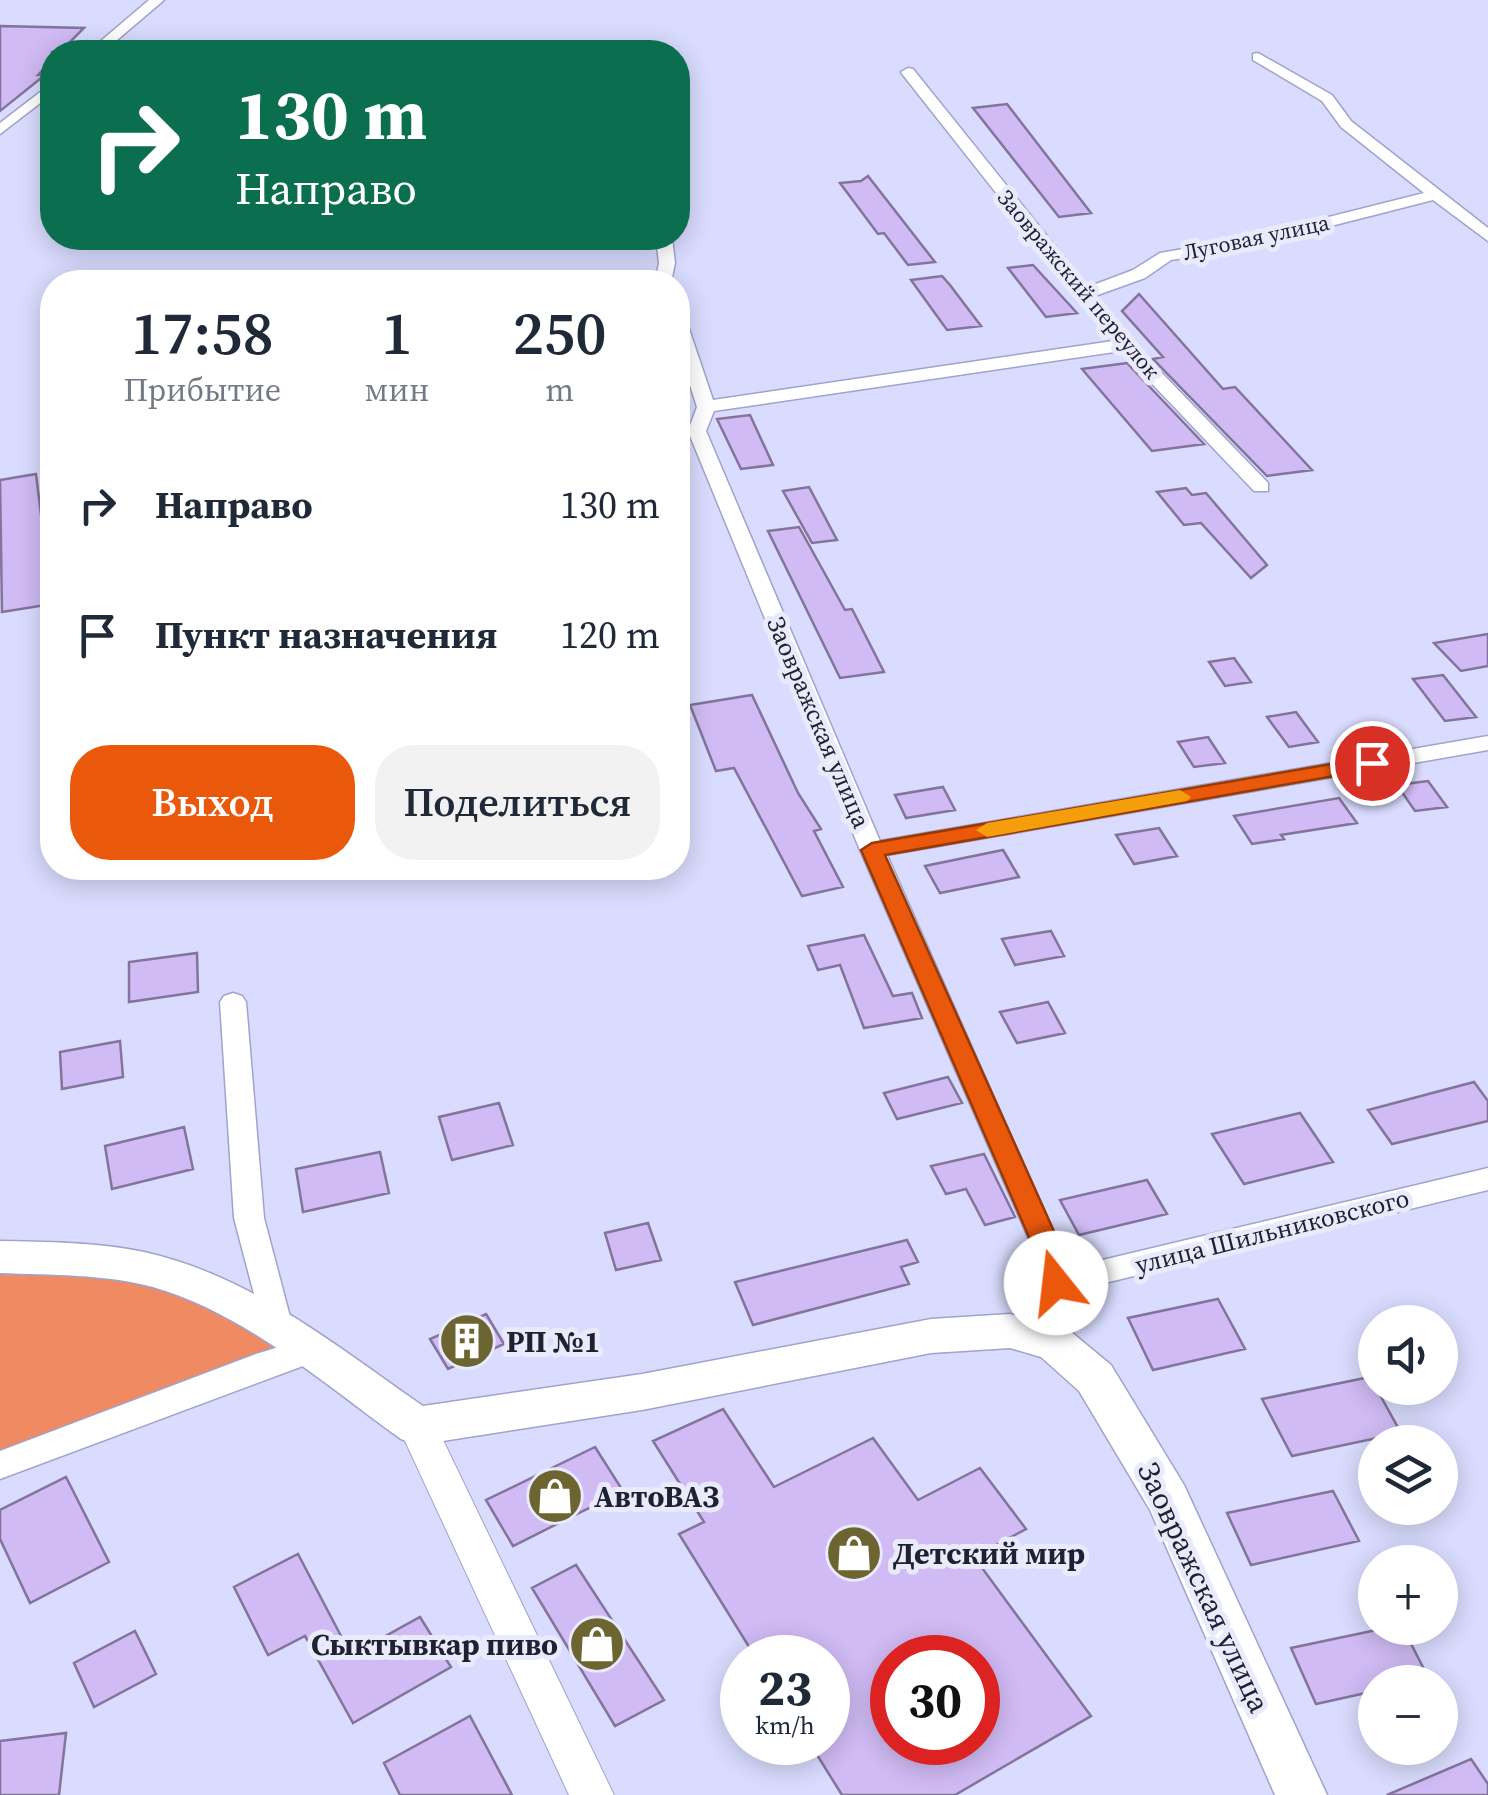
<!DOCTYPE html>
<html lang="ru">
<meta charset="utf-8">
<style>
:root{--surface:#fff;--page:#f2f2f3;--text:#1f2937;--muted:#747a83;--accent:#ea580c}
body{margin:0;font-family:"Source Serif 4",serif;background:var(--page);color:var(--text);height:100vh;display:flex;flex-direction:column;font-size:38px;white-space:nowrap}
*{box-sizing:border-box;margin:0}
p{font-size:32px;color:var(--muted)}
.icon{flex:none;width:55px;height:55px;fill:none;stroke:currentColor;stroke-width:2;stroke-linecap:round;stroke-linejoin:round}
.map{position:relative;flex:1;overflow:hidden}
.details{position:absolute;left:40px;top:270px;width:650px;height:610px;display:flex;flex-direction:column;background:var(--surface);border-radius:40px;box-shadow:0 5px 25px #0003}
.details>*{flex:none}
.banner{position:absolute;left:40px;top:40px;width:650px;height:210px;border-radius:40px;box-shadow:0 5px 25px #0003;background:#0b6e4f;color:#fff;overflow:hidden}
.buttons{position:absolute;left:1358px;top:1305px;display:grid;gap:20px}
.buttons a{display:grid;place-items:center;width:100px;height:100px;border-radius:50%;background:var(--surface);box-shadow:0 5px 25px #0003;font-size:50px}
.speed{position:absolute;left:720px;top:1635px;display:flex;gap:20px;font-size:50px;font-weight:700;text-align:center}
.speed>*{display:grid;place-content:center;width:130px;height:130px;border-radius:50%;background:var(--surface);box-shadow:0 5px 25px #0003;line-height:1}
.speed small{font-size:25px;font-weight:400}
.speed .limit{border:15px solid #d22;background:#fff;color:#111}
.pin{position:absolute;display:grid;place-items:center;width:85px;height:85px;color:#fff;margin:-42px;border:5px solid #fff;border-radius:50%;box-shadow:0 2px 10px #0007}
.me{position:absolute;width:110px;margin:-55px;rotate:344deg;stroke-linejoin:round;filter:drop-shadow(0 0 8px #0008)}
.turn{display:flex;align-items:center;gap:35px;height:210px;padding:0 30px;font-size:45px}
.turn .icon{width:130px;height:130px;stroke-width:2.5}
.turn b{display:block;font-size:70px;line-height:85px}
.eta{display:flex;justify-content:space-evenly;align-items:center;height:170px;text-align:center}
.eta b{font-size:60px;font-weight:600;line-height:70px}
.button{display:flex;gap:20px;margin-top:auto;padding:20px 30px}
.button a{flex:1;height:115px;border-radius:40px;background:var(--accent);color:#fff;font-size:40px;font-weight:600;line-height:115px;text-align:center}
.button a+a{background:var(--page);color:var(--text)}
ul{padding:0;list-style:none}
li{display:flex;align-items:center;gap:30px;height:130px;padding:0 30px}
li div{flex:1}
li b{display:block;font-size:38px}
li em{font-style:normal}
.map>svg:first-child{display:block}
</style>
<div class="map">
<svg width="1488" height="1795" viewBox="0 0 1488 1795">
<rect width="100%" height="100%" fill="#d9dcfe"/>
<path fill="#f08a63" d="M0 1257 165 1274 308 1351 0 1465Z"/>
<path fill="#d0bbf4" stroke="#82749a" stroke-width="2.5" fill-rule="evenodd" d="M0 26 84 28 60 52H52V60L38 75H45L0 111Z
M1007 104 1091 213 1059 217 973 108Z
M868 176 935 262 908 265 884 233 878 234 840 183 861 181Z
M1033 265 1077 313 1046 317 1008 268Z
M942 276 950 285 981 326 947 330 911 280Z
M1139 294 1223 389 1235 387 1312 470 1267 476 1153 359 1163 357 1122 311Z
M1127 363 1204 444 1152 451 1082 369Z
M750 415 773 465 741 469 717 419Z
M36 474 52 604 2 612 0 480Z
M809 487 837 540 812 543 783 491Z
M1186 488 1192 495 1206 493 1267 565 1251 578 1201 523 1184 525 1157 492Z
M799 527 845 610 852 609 884 672 840 678 768 531Z
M1488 634V666L1461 671 1434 643Z
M1234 658 1251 682 1225 686 1209 662Z
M1443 675 1476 717 1445 721 1413 679Z
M752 695 798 793 821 829 814 831 843 887 802 896 734 768 716 771 690 705Z
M1296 712 1318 742 1289 747 1267 717Z
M1208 737 1225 763 1194 767 1178 742Z
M1428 781 1447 807 1415 811 1397 785Z
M943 787 955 810 906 818 895 795Z
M1339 798 1357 823 1281 835 1284 839 1252 844 1234 816Z
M1159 828 1177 856 1134 864 1116 835Z
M1003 850 1019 877 940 893 925 866Z
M1051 931 1064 956 1015 965 1002 939Z
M864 935 893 996 912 993 922 1018 864 1028 840 965 818 970 808 946Z
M197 953 198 992 129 1002V962Z
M1048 1002 1065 1033 1017 1043 1000 1012Z
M120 1041 123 1077 62 1089 60 1052Z
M948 1077 962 1103 897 1119 884 1093Z
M1474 1082 1488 1101V1121L1392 1144 1368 1110Z
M499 1103 513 1145 452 1160 439 1117Z
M1300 1113 1333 1162 1244 1184 1212 1134Z
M184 1127 193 1169 112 1189 105 1146Z
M380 1152 389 1193 303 1212 296 1169Z
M984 1154 1015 1217 985 1225 966 1189 946 1194 931 1166Z
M1147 1180 1167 1214 1079 1235 1060 1200Z
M648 1223 661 1260 616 1270 605 1233Z
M907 1240 918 1262 901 1267 909 1284 753 1325 735 1282Z
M1218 1299 1245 1349 1153 1370 1128 1318Z
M486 1314 504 1344 448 1369 430 1339Z
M1370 1377 1401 1433 1292 1456 1262 1399Z
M723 1409 774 1487 873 1438 918 1500 980 1468 1026 1529 974 1557 1091 1716 955 1795H842L809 1742H828V1658H756L679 1534 704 1522 653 1441ZM892 1658H978V1742H892Z
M595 1447 623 1491 513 1546 486 1500Z
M66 1477 109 1562 30 1603 0 1539V1510Z
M1333 1491 1359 1541 1251 1565 1227 1513Z
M298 1554 351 1655 420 1617 451 1667 353 1723 305 1636 268 1655 234 1587Z
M576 1565 664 1700 615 1726 532 1588Z
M1386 1628H1403L1429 1679 1375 1682V1691L1316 1704 1291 1648Z
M135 1631 156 1674 94 1707 74 1663Z
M470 1716 512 1795H400L384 1763Z
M66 1733 59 1795H0V1741Z
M1471 1759 1488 1784V1795H1387Z"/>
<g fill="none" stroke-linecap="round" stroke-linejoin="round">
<g stroke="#a0a3cb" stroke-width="3">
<path id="minor" d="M149 0H164L103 52H88Z
M1258 53 1332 95 1351 121 1488 228V241L1433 200 1241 249 1171 260 1145 278 1095 296 1131 341 1268 483V491H1254L1121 351 714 411 706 431 880 841 1488 736V750L887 855 1069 1268 1488 1168V1190L1072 1291 1070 1343 1066 1352 1055 1356 1044 1352 1040 1343 1044 1304 1037 1258 860 850 688 431 697 407 678 348V318L687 323 713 400 1113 341 903 75 901 72 908 68 913 69 1088 287 1133 270 1160 253 1241 239 1424 193 1341 127 1322 101 1253 60V54Z
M52 83V94L0 134V123Z
M656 238H672L675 263 671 282H655L659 263Z
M233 993 242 996 246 1002 264 1218 294 1332 290 1341 279 1344 268 1341 264 1332 234 1218 220 1002 224 996Z
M308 1338 319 1342 324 1351 319 1360 0 1479V1451L256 1354Z"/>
</g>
<g stroke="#a0a3cb" stroke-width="2">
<path id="tertiary" d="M417 1410 431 1415 614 1795H569L398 1426 403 1415Z"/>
</g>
<g stroke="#a0a3cb" stroke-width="3">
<path id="secondary" d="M0 1241C48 1242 97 1242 144 1252 250 1275 336 1346 423 1406L642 1374 931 1319 1010 1314 1070 1331 1111 1365 1184 1485 1327 1795H1275L1150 1510 1079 1391 1041 1357 1010 1348 931 1353 642 1410 417 1445 401 1439C325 1385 245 1313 153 1287 104 1274 51 1275 0 1273Z"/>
</g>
<use href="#minor" fill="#fff" fill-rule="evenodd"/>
<use href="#tertiary" fill="#fff" fill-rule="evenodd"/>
<use href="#secondary" fill="#fff" fill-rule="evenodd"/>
</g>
<path fill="#ea580c" stroke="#983908" stroke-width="2.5" d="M1372 757 1383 763 1380 768 885 855 1066 1258 1070 1283 1066 1291 1056 1294 1046 1291 1038 1258 861 850 872 843Z"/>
<path fill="#f59e0b" d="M1180 790 1191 797 1187 801 987 837 976 830 987 823Z"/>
<defs>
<g id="building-disc" transform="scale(2.875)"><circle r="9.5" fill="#6c6532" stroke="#e9eafc"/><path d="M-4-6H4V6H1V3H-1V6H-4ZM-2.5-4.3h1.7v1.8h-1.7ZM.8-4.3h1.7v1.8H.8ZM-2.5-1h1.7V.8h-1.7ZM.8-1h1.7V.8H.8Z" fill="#fff"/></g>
<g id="shop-disc" transform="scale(2.875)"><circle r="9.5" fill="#6c6532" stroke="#e9eafc"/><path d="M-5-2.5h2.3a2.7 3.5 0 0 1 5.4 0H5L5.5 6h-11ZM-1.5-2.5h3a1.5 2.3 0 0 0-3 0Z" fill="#fff"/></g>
</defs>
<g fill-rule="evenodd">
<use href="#building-disc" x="467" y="1341"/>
<use href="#shop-disc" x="555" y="1496"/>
<use href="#shop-disc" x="854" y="1553"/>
<use href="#shop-disc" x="597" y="1644"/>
</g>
<g text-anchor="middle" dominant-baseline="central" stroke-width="10" stroke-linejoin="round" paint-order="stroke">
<g font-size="22" fill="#1f2030" stroke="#e9eafc">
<text transform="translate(1256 237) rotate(-12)">Луговая улица</text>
<text transform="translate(1079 284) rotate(50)">Заовражский переулок</text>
</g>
<g font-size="25" fill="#1f2030" stroke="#e9eafc">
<text transform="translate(819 722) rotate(67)">Заовражская улица</text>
<text transform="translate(1272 1231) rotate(-14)">улица Шильниковского</text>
</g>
<g font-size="30" font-weight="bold" fill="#1f2030" stroke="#e9eafc" text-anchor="start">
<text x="506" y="1341">РП №1</text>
<text x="594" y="1496">АвтоВАЗ</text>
<text x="893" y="1553">Детский мир</text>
<text x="558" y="1644" text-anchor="end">Сыктывкар пиво</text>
</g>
<g font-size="30" fill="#1f2030" stroke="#e9eafc">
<text transform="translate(1204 1587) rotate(65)">Заовражская улица</text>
</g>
</g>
</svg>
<div class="buttons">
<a><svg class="icon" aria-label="sound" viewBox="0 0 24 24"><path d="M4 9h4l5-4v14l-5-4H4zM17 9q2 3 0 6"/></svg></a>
<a><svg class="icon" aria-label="layers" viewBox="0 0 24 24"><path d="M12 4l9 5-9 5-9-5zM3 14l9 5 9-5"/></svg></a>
<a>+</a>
<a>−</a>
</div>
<div class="speed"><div>23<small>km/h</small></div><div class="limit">30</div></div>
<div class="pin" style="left:1372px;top:763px;background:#d93025"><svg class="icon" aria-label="arrive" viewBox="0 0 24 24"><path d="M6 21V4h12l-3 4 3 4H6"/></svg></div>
<svg class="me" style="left:1056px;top:1283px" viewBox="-20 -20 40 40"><circle r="19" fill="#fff"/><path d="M0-13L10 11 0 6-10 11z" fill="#ea580c"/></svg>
<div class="banner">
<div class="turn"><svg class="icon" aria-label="right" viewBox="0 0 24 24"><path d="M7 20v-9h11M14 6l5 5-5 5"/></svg><div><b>130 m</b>Направо</div></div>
</div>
<section class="details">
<div class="eta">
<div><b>17:58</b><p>Прибытие</p></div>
<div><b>1</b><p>мин</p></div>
<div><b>250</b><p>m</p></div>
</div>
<ul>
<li><svg class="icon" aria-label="right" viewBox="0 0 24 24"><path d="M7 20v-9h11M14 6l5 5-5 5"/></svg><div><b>Направо</b></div><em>130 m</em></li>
<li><svg class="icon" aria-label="arrive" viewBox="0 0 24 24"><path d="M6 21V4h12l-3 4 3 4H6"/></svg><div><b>Пункт назначения</b></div><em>120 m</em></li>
</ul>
<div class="button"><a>Выход</a><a>Поделиться</a></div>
</section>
</div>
